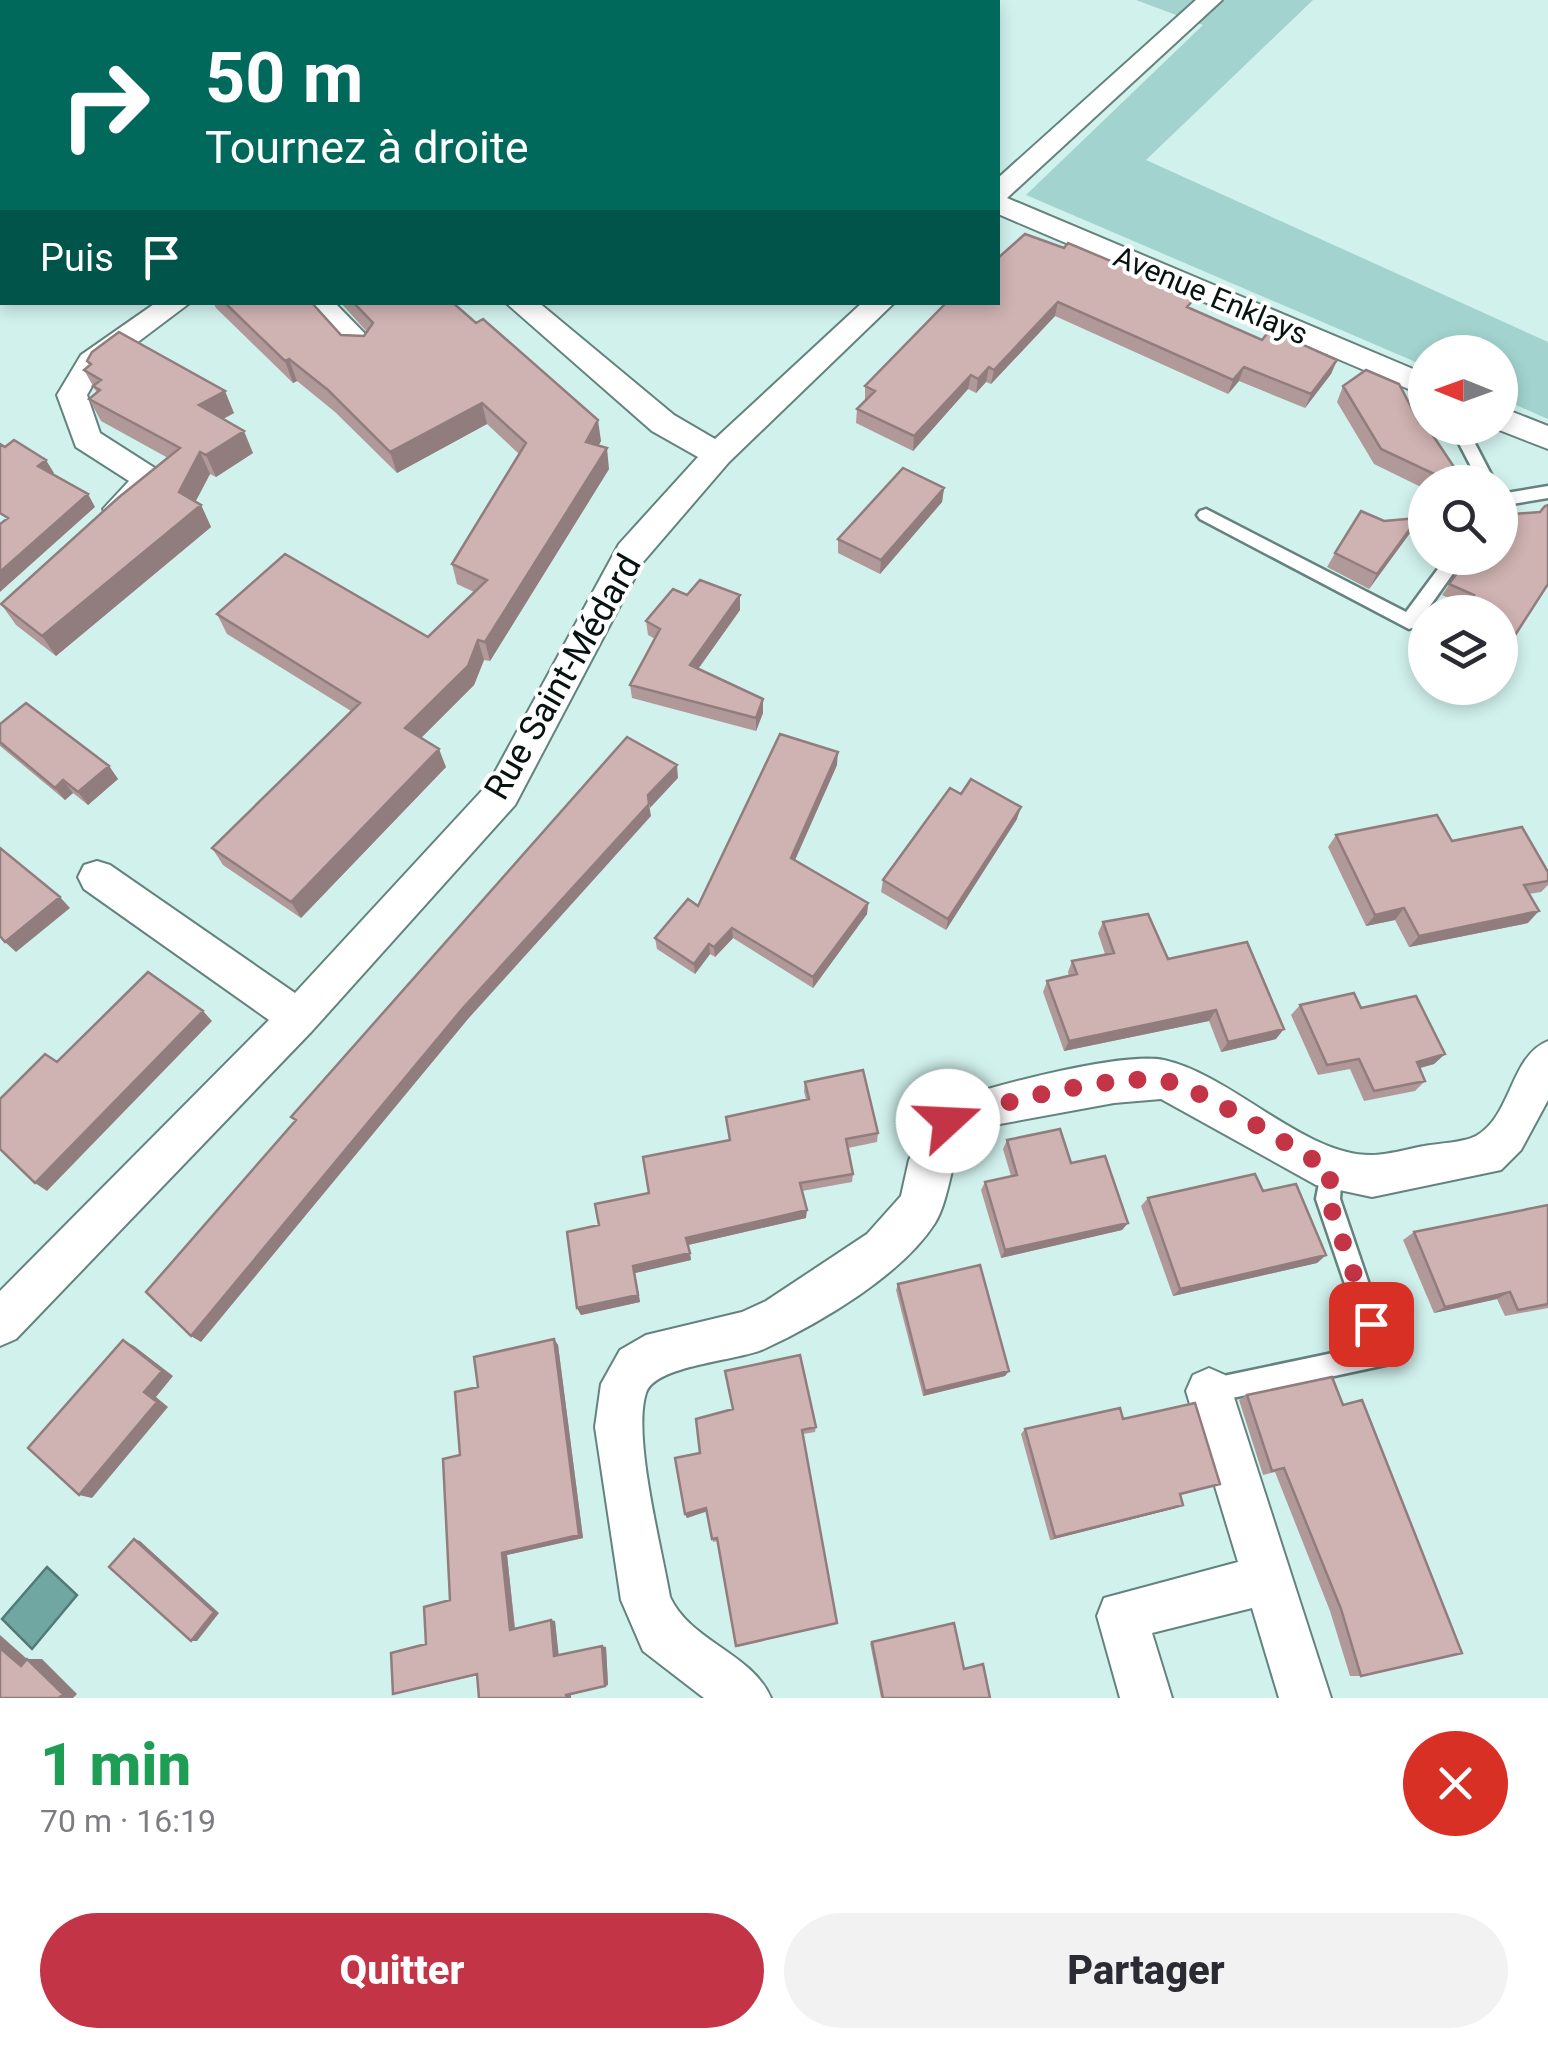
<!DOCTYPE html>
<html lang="fr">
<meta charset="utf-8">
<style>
:root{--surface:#fff;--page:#f2f2f3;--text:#2b2b33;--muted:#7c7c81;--accent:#c43447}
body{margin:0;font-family:Roboto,sans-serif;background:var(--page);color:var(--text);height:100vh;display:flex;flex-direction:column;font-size:38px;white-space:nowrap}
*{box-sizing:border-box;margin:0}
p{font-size:32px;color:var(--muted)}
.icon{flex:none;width:55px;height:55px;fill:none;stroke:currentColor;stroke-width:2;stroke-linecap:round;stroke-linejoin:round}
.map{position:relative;height:1698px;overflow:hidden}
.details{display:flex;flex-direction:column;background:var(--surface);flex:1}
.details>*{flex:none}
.hud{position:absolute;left:0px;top:0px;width:1000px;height:305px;box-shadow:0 5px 15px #0003;background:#00695c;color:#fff;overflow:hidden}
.needle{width:65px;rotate:271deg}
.controls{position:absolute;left:1408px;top:335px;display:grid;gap:20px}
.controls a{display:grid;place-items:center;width:110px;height:110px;border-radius:50%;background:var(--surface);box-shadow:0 5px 15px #0003;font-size:50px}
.pin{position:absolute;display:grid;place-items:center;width:85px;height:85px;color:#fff;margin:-42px;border-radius:20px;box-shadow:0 5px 15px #0006}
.me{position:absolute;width:110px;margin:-55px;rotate:70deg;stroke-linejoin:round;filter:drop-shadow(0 0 8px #0008)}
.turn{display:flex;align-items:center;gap:35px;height:210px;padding:0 40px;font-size:45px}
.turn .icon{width:130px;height:130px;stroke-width:2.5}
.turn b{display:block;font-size:70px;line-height:85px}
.then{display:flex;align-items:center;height:95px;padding:0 40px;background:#0003;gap:20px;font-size:38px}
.round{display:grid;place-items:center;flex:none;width:105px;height:105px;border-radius:52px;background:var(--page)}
.overview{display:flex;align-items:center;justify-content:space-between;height:170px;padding:0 40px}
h1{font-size:60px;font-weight:800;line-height:75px;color:#1e9e55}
.button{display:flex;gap:20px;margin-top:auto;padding:20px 40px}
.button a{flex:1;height:115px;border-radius:60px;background:var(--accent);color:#fff;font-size:40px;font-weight:800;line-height:115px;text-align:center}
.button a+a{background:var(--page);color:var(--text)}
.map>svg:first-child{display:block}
</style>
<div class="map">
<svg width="1548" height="1698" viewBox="0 0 1548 1698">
<rect width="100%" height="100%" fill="#d1f1ed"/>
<path fill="#a2d3ce" d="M219 0H633L629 2Z
M1136 0H1313L1146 160 1548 342V419L1500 398V352H1425V366L1026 195 1203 25Z"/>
<path fill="#70a7a2" stroke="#507b76" stroke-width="2.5" d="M47 1567 77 1595 32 1649 2 1619Z"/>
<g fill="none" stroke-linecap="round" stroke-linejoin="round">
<g stroke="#64827e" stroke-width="5">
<path id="service" d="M1451 428H1467L1495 482H1479Z
M1548 486V498L1500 506V494Z
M1206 509 1406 612 1446 558H1464L1415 627 1409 629 1200 519 1197 515 1200 511Z
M1331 1159 1339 1162 1342 1170 1340 1199 1393 1355 1390 1364 1209 1403 1200 1400 1197 1391 1200 1382 1209 1379 1366 1346 1316 1199 1323 1162Z"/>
</g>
<g stroke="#64827e" stroke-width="4">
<path id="minor" d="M153 0H177L179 2H155Z
M1196 0H1222L1007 198 1425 374V396L998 214V178Z
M2 240V258L0 259V241Z
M157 302H191L102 369 87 395 100 433 161 472 166 480C154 500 131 524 108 517L103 509 129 481 76 447 57 395 81 355Z
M303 302H334L371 340 376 347 371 354H351Z
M505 302H538L674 415 715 439 863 302H895L729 462 643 562 515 805 312 1031 16 1339 0 1346V1291L269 1020 84 889 78 877 84 865 97 861 110 865 295 993 489 783 619 544 698 457 652 431Z
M1500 407 1548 426V449L1494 428H1500Z
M1548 1041V1100L1521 1150 1501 1170 1372 1197 1316 1185 1161 1099 1114 1103 989 1126 963 1136C951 1162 949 1200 935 1223 902 1275 820 1323 764 1349 737 1361 655 1365 646 1393 632 1436 662 1549 670 1597 691 1642 752 1653 771 1698H704L643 1651 621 1600 595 1427 601 1384 620 1350 646 1335 742 1312 766 1301 867 1234 901 1196 909 1160 933 1107C977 1089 1121 1051 1164 1060 1232 1075 1303 1155 1371 1155 1388 1155 1407 1149 1424 1146 1439 1143 1463 1143 1476 1136 1512 1116 1510 1056 1548 1041Z
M1209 1368 1225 1375 1232 1391 1331 1698H1279L1252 1608 1152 1633 1172 1698H1120L1097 1616 1104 1598 1238 1562 1186 1391 1193 1375Z"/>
</g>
<use href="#service" fill="#fff" fill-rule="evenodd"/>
<use href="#minor" fill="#fff" fill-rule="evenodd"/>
</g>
<path fill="#b29999" d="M1064 248 1192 309 1262 340 1337 360 1331 374 1305 408 1239 381 1228 394 1055 316 991 384 986 382 976 393 968 389 913 451 856 423 857 409 865 401V386Z
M213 302H311L341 335 364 336 367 332 340 302H452L601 441 598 446 609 469 490 661 484 660 474 685 421 738 446 767 301 918 223 865 212 848 351 711 227 634 217 614 428 637 474 592 457 584 452 564 519 454 487 424 397 473 335 412 297 381 293 383 216 308Z
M87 361 234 413 223 419 253 453 216 477 210 474 195 502 201 505 211 527 56 656 16 625 1 604 168 458 101 421 89 399 97 393 84 370 89 366Z
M1343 386 1419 422 1464 482H1425V489L1374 464 1337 402Z
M944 488 942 502 880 574 838 553V539Z
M1418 518 1410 533 1369 589 1327 567 1335 553 1384 521Z
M1467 558H1500L1508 646 1500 657V612H1462L1466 606 1442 595Z
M687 595 740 610 698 669 763 713 756 731 632 698 630 685 655 639 648 635 646 621Z
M0 724 109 766 118 779 88 805 73 793 65 800 0 746Z
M837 765 795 860 868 903 867 914 813 988 733 938 715 957 710 954 695 974 657 949 655 938 698 906Z
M1017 819 946 930 881 892 883 880Z
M1336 835 1452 841 1548 872V885L1541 892 1529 894 1528 923 1409 947 1395 920 1366 926 1328 847Z
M1103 922 1168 959 1276 1039 1221 1052 1209 1021 1064 1051 1043 992 1047 981 1069 976 1068 972 1072 961 1105 954 1098 933Z
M1300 1005 1361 1008 1445 1054 1434 1064 1420 1068 1425 1081 1415 1091 1364 1101 1350 1069 1318 1075 1291 1015Z
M805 1082 878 1133 877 1142 848 1148 853 1174 852 1182 802 1191 806 1218 688 1245 691 1260 635 1273 640 1302 581 1315 577 1308 599 1225 730 1140 726 1117 806 1100 804 1091Z
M1007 1140 1071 1163 1128 1223 1122 1230 1001 1258 981 1190 985 1182 1011 1176 1003 1149Z
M1263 1191 1326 1255 1317 1263 1173 1296 1141 1206 1148 1198Z
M1548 1205V1308L1505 1316 1497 1299 1434 1313 1403 1240 1414 1232Z
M898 1284 1009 1371 1005 1376 923 1396 896 1290Z
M554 1339 558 1345 583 1538 507 1555 515 1628 555 1621 558 1655 606 1647 608 1685 571 1695V1698H479L478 1675 400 1693 393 1694 426 1644 450 1600 460 1455 478 1387Z
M1247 1395 1343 1405 1361 1676H1350L1330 1611 1275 1472 1263 1475 1239 1400Z
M1123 1419 1211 1487 1180 1495 1183 1505 1176 1508 1050 1540 1021 1434 1025 1429Z
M816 1427 815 1432 803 1434 837 1623 737 1647 717 1541 713 1542 707 1511 687 1518 685 1514 675 1458Z
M954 1623 964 1668 990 1698H881L870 1643Z"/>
<path fill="#917d7d" d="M1058 302 1055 316 991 384 994 370Z
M289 359 297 381 293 383 285 361Z
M1337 360 1331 374 1305 408 1311 394Z
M989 367 986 382 976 393 978 379Z
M1244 367 1239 381 1228 394 1233 380Z
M971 375 968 389 913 451 914 436Z
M225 391 234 413 208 427 199 405Z
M482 403 487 424 397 473 390 452Z
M598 420 601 441 589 463 586 442Z
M244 431 253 453 216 477 206 455Z
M607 448 609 469 490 661 485 642Z
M200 452 210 474 189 514 179 492Z
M46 460 54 473 46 479 38 466Z
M944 488 942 502 880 574 881 560Z
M88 494 95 507 0 592V572Z
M201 505 211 527 56 656 42 636Z
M1418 518 1410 533 1369 589 1377 574Z
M740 595V610L691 679 690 665Z
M478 640 484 660 474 685 412 747 405 728Z
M763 699V713L756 731V718Z
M439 749 446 767 301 918 291 902Z
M838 752 837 765 791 869V858Z
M677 765 678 778 650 808 648 795Z
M109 766 118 779 88 805 78 792Z
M63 780 73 793 65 800 55 788Z
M649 804 651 816 468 1019 201 1342 191 1336 463 1008Z
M1021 807 1017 819 946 930 948 919Z
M60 897 70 908 16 952 5 942Z
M868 903 867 914 813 988V977Z
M1404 908 1395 920 1366 926 1375 915Z
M1539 911 1528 923 1409 947 1419 936Z
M732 928 733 938 715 957 714 947Z
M709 944 710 954 695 974 694 964Z
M1216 1010 1209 1021 1064 1051 1069 1041Z
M203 1011 212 1021 47 1191 35 1183Z
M1284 1029 1276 1039 1221 1052 1228 1042Z
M1445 1054 1434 1064 1406 1072 1417 1062Z
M807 1210 806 1218 688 1245 686 1238Z
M1128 1223 1122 1230 1001 1258 1005 1250Z
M690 1253 691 1260 635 1273 640 1302 581 1315 577 1308 633 1266Z
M1326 1255 1317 1263 1173 1296 1180 1289Z
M1510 1292 1497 1299 1434 1313 1445 1307Z
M554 1339 558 1345 583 1538 507 1555 515 1631 510 1630 502 1553Z
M123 1340 134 1346 173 1376 156 1397 168 1407 92 1498 79 1495 144 1392Z
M1009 1371 1005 1376 923 1396 925 1391Z
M1183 1505 1176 1508 1050 1540 1055 1537Z
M706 1508 708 1511 687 1518 685 1514Z
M134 1539 140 1541 219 1613 197 1641H191Z
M551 1620 555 1621 559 1657 554 1656Z
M0 1635 27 1659H42L77 1694 73 1698H59L0 1648Z
M602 1646 606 1647 608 1685 571 1695V1698H567L566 1695Z"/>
<path fill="#cfb2b2" stroke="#917d7d" stroke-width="2.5" d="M1025 234 1064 248 1068 243 1196 297 1187 307 1262 340 1270 330 1337 360 1311 394 1244 367 1233 380 1058 302 994 370 989 367 978 379 971 375 914 436 857 409 875 391 865 386 947 302H998V258Z
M224 302H311L341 335 364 336 373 323 353 302H452L476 323 483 319 598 420 586 442 607 448 485 642 478 640 468 666 405 728 439 749 291 902 212 848 360 703 217 614 285 554 428 637 487 580 452 564 526 443 482 403 390 452 328 390 289 359 285 361Z
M119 332 225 391 199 405 244 431 206 455 200 452 179 492 201 505 42 636 1 604 118 498 180 448 89 399 100 390 93 386 101 380 84 370 91 364 87 361 92 352Z
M1366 370 1399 384 1419 422H1424L1425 428H1428L1464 482H1451L1381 449 1343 386Z
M14 440 46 460 38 466 88 494 0 572V524L8 518 0 513V444L5 447Z
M903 468 944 488 881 560 838 539Z
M1548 505V584L1508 646 1500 643V612H1469L1473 605 1468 603 1474 595 1449 584 1468 558H1500V515L1540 512 1545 506Z
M1361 511 1384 521 1418 518 1377 574 1335 553Z
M700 580 740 595 690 665 763 699 756 718 630 685 660 629 646 621 673 589 687 595Z
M26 703 109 766 78 792 63 780 55 788 0 742V724Z
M780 734 838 752 791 858 868 903 813 977 732 928 714 947 709 944 694 964 655 938 688 899 698 906Z
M627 737 677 765 648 795 649 804 463 1008 191 1336 146 1292 296 1120 291 1117Z
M971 779 1021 807 948 919 883 880 950 788 961 794Z
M1437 815 1452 841 1522 827 1548 872V881L1524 885 1539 911 1419 936 1404 908 1375 915 1336 835Z
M0 848 60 897 5 942 0 936Z
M1148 914 1168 959 1247 942 1284 1029 1228 1042 1216 1010 1069 1041 1047 981 1077 974 1072 961 1114 953 1103 922Z
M148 972 203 1011 35 1183 0 1149V1099L45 1054 57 1062Z
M1354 993 1361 1008 1416 996 1445 1054 1417 1062 1425 1081 1374 1091 1359 1059 1327 1065 1300 1005Z
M863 1070 878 1133 846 1139 853 1174 800 1183 807 1210 686 1238 690 1253 633 1266 638 1295 577 1308 567 1232 599 1225 595 1204 649 1193 643 1157 730 1140 726 1117 809 1099 805 1082Z
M1060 1129 1071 1163 1105 1156 1128 1223 1005 1250 985 1182 1017 1175 1007 1140Z
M1255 1174 1263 1191 1296 1184 1326 1255 1180 1289 1148 1198Z
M1548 1205V1304L1518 1310 1510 1292 1445 1307 1414 1232Z
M980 1265 1009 1371 925 1391 898 1284Z
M554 1339 579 1535 502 1553 510 1630 551 1620 554 1656 602 1646 605 1686 566 1695 567 1698H479L477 1674 393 1694 391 1653 426 1644 424 1607 450 1600 443 1459 460 1455 455 1392 478 1387 474 1357Z
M123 1340 162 1371 144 1392 157 1402 79 1495 28 1448Z
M800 1355 816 1427 802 1430 837 1623 736 1646 717 1538 712 1539 706 1508 685 1514 675 1458 700 1453 696 1419 733 1409 725 1371Z
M1332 1377 1343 1405 1362 1400 1462 1653 1361 1676 1341 1609 1284 1468 1272 1471 1247 1395Z
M1195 1403 1220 1484 1180 1494 1183 1505 1055 1537 1025 1429 1120 1408 1123 1419Z
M134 1539 214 1612 191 1641 109 1567Z
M954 1623 964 1669 983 1664 990 1698H883L872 1642Z
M0 1648 21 1666 27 1659 63 1694 59 1698H0Z"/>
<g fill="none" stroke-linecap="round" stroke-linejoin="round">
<path stroke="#c43447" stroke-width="18" stroke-dasharray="0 32.4" d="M948 1121C994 1103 1111 1075 1160 1080 1195 1083 1295 1150 1331 1170L1328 1199 1371 1324"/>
</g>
<g text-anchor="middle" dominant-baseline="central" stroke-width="8" stroke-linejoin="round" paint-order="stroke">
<g font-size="30" fill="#071311" stroke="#fff">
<text transform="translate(1211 295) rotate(23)">Avenue Enklays</text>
</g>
<g font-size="35" fill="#071311" stroke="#fff">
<text transform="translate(563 677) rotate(-60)">Rue Saint-Médard</text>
</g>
</g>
</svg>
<div class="controls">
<a><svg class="needle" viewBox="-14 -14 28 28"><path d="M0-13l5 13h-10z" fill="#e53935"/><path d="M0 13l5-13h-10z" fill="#7c7c81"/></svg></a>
<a><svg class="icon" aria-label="search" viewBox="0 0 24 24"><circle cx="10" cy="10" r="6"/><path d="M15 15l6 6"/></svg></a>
<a><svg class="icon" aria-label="layers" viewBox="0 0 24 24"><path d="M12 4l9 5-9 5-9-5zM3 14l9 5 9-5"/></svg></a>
</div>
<div class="pin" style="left:1371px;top:1324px;background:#d93025"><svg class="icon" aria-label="arrive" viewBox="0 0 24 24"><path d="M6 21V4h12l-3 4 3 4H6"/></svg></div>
<svg class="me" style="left:948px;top:1121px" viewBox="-20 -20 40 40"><circle r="19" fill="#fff"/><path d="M0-13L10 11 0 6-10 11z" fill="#c43447"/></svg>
<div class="hud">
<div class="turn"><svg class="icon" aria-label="right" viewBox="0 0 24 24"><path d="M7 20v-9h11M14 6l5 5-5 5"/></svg><div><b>50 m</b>Tournez à droite</div></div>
<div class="then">Puis<svg class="icon" aria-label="arrive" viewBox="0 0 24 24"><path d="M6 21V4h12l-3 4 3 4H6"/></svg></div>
</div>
</div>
<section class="details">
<div class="overview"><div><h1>1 min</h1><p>70 m · 16:19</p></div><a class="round" style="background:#d93025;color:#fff"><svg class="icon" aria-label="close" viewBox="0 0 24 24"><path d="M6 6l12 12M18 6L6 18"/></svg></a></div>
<div class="button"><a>Quitter</a><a>Partager</a></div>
</section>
